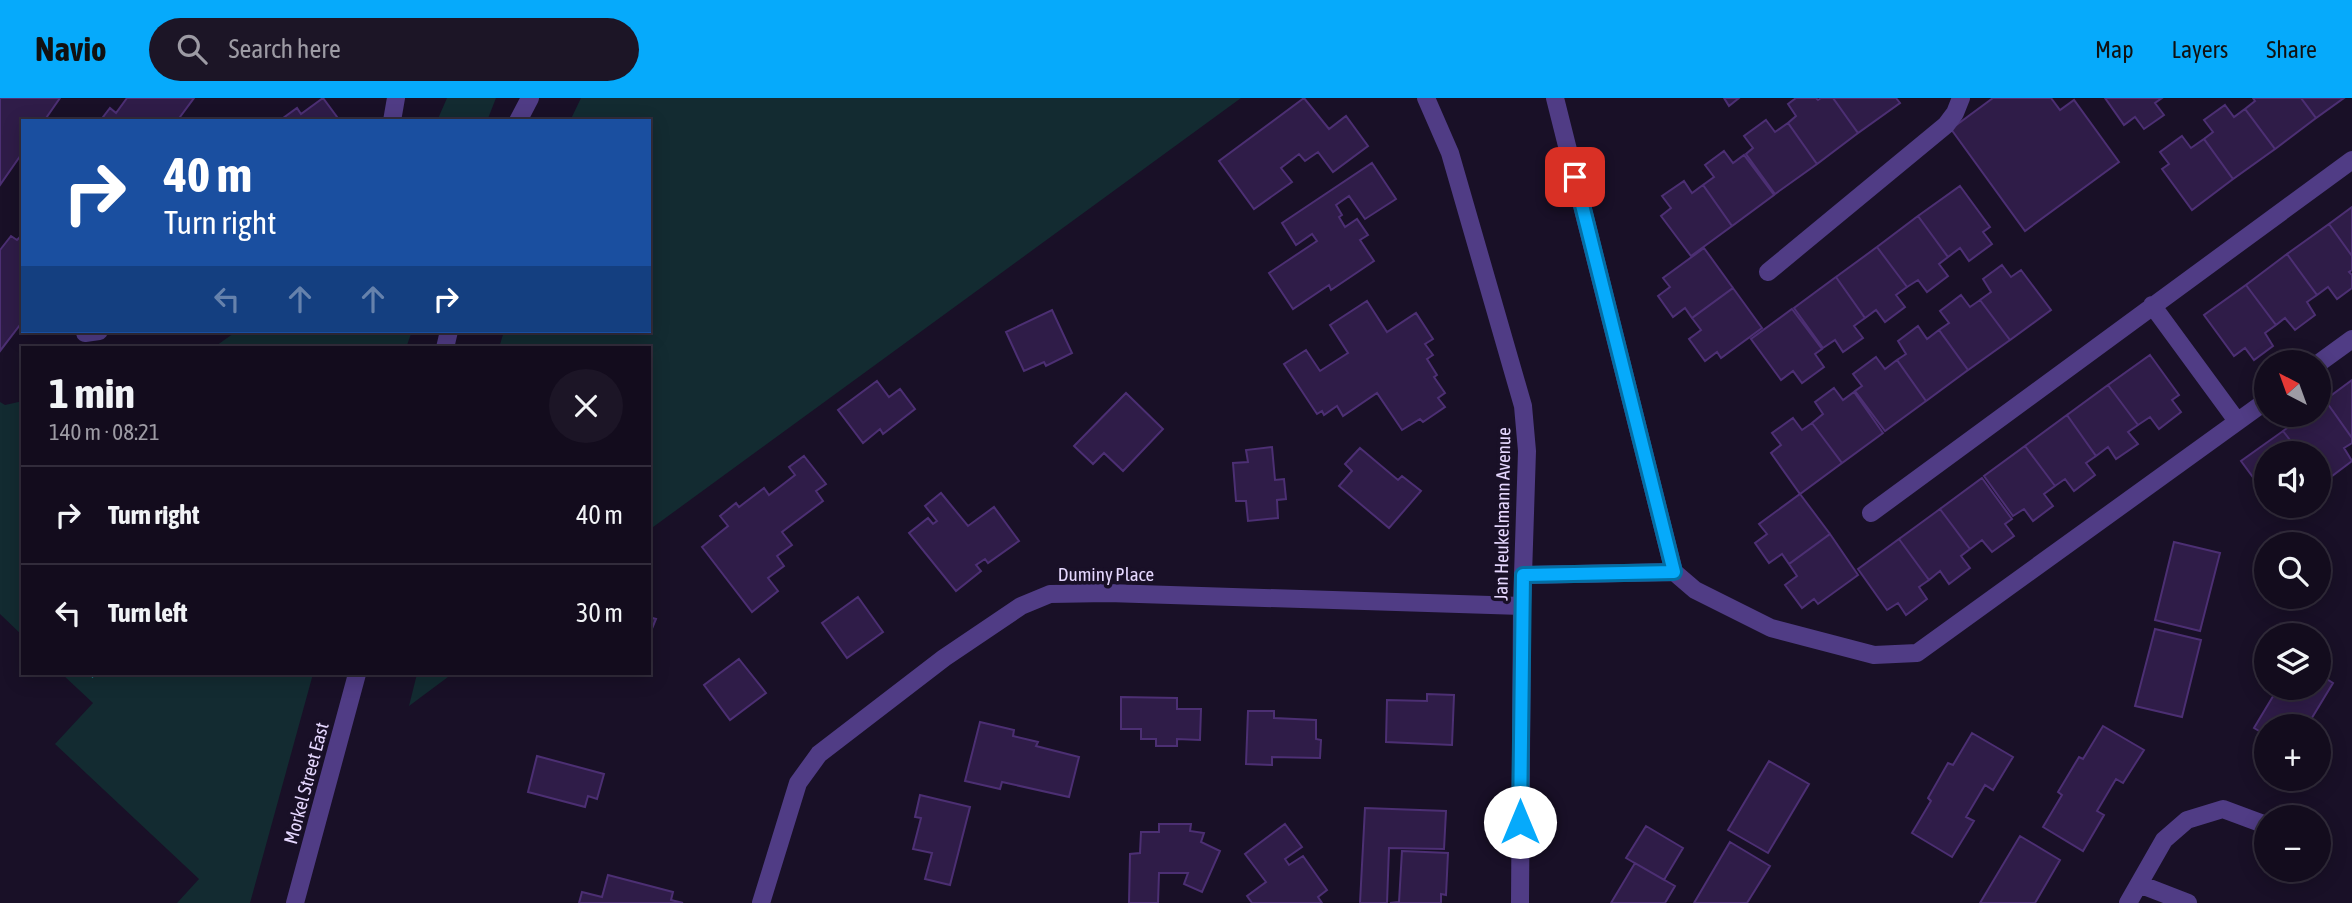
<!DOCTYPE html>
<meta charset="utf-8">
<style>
:root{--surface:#130c1d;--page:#1c1526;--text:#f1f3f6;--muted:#9d9ba4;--line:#322c3b;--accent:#06aafb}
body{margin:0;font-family:"Asap Condensed",sans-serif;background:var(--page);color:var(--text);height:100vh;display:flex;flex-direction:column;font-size:26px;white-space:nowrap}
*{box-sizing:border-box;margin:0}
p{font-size:23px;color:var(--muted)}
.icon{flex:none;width:38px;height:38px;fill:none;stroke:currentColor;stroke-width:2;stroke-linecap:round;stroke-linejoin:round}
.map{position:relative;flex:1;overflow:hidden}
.side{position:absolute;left:21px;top:248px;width:630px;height:329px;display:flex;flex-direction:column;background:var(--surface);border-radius:0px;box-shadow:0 4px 18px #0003,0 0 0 2px var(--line)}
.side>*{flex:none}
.banner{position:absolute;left:21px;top:21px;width:630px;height:214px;border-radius:0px;box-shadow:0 4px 18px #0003,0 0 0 2px var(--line);background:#1a4fa0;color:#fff;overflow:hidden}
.needle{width:46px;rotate:319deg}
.tools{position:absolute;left:2254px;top:252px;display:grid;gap:14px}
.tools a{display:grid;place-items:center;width:77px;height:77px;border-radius:50%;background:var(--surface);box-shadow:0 4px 18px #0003,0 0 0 2px var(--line);font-size:35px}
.pin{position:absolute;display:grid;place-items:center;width:60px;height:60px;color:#fff;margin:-30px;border-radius:14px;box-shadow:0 4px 10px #0006}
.me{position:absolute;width:77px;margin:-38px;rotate:0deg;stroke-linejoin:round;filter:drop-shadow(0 0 5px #0008)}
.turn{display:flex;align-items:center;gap:24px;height:147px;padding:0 28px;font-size:32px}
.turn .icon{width:91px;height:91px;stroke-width:2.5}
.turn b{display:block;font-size:49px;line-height:60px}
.lanes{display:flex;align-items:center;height:66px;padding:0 28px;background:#0003;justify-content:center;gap:35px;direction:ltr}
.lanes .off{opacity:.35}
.round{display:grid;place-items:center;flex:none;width:74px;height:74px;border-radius:37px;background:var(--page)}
.overview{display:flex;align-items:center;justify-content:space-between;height:119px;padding:0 28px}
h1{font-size:42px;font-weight:700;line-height:52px}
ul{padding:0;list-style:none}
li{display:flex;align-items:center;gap:21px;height:98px;padding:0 28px;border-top:2px solid var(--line)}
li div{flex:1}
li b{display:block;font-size:26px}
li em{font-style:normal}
header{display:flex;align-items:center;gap:42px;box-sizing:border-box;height:98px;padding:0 35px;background:var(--accent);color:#111}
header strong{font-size:33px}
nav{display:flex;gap:38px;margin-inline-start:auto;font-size:24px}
.search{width:490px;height:63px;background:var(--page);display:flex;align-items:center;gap:18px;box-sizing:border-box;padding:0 24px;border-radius:38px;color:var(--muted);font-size:26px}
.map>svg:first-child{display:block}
</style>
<header>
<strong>Navio</strong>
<div class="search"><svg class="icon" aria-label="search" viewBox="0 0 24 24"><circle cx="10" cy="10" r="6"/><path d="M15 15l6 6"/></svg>Search here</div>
<nav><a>Map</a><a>Layers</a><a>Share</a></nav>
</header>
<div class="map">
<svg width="2352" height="805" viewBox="0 0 2352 805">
<rect width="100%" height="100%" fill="#191027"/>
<path fill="#132b31" d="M447 0H496L487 23H437Z
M581 0H1241L649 432V250H499L504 233H649V23H570Z
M237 233H412L406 250H213Z
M23 303V538L0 516V304L5 307Z
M62 576H313L250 805H177L199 781 55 646 93 605Z
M417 576H452L409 608Z"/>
<path fill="#2f1c48" stroke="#4c2f73" stroke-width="2" d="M0 0H60L44 23H23V54L0 87Z
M127 0H194L177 23H100L110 10 116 15Z
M323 0 340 23H279L297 10 301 16Z
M1304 0 1329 31 1346 18 1368 48 1333 74 1318 54 1305 63 1299 56 1281 70 1292 84 1254 111 1219 63Z
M1724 0H1739L1729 8Z
M1796 0H1816L1818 2 1821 0H1833L1858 35 1817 66 1788 25 1796 18 1788 6Z
M1833 0H1896L1900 5 1858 35Z
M1993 0H2051L2060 12 2074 2 2119 64 2025 133 1951 31Z
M2105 0H2162L2155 5 2164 17 2144 31 2135 19 2124 27Z
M2253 0H2301L2316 20 2275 51 2245 11 2255 3Z
M2301 0H2344L2316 20Z
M2225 7 2234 19 2245 11 2275 51 2233 81 2204 41 2213 34 2204 22Z
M1766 22 1775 34 1788 25 1817 66 1775 96 1746 56 1753 50 1744 38Z
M2182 38 2191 50 2204 41 2233 81 2192 112 2162 71 2169 66 2160 54Z
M1724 53 1733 65 1744 57 1774 97 1732 128 1703 87 1714 79 1705 67Z
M1372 65 1396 101 1365 121 1349 98 1336 107 1342 117 1339 119 1345 129 1357 121 1368 137 1360 142 1374 163 1331 192 1329 187 1293 211 1269 175 1317 143 1312 136 1296 147 1282 125Z
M1684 83 1692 95 1703 87 1732 128 1691 158 1661 118 1671 110 1662 98Z
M1960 88 1990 129 1983 134 1992 146 1969 163 1960 150 1948 159 1918 118Z
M2352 109V158L2329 126Z
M1918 118 1948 159 1939 166 1948 178 1927 194 1918 182 1907 189 1877 149Z
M2329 126 2352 158V172L2349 174 2352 177V190L2337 201 2328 189 2317 197 2287 156Z
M23 136V223L0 253V152L11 138 17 142Z
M1877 149 1907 189 1896 197 1905 209 1885 224 1876 212 1865 220 1836 179Z
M1704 150 1733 190 1692 220 1685 210 1673 219 1658 198 1670 189 1663 180Z
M2287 156 2317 197 2307 204 2315 217 2295 232 2285 220 2276 227 2246 187Z
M2002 167 2011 179 2021 172 2051 212 2010 242 1980 202 1991 194 1983 181Z
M1836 179 1865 220 1854 228 1863 240 1843 254 1835 242 1823 250 1794 210Z
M2246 187 2276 227 2265 235 2273 248 2254 262 2245 250 2234 258 2204 217Z
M1733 190 1762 230 1721 260 1717 254 1705 263 1689 241 1701 232 1692 220Z
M1961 197 1970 209 1980 202 2010 242 1968 272 1939 232 1949 225 1940 213Z
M1367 203 1387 234 1416 215 1433 241 1425 246 1433 257 1427 261 1437 277 1434 279 1445 295 1438 300 1445 309 1423 324 1420 321 1402 332 1377 295 1343 318 1337 308 1324 317 1322 313 1317 316 1284 266 1306 252 1320 273 1348 255 1330 227Z
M1792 211 1822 251 1815 256 1824 269 1802 285 1793 273 1781 282 1751 241Z
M1052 212 1072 255 1046 268 1044 264 1024 273 1006 234Z
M1918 228 1927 241 1939 232 1968 272 1926 303 1897 262 1906 256 1898 243Z
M2150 257 2179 297 2172 302 2181 314 2159 331 2150 319 2138 327 2108 287Z
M1876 259 1885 271 1897 262 1926 303 1885 333 1855 293 1862 288 1853 276Z
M2352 282V340L2325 302Z
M877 283 889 299 900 291 915 311 883 336 880 331 863 345 838 312Z
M2108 287 2138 327 2128 334 2138 346 2116 361 2108 349 2096 358 2067 317Z
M1834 290 1843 302 1854 294 1883 335 1842 365 1812 325 1823 316 1815 304Z
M1126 295 1163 331 1123 373 1104 355 1093 366 1074 348Z
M2325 302 2352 340V345L2344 350 2352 363 2332 378 2323 366 2319 369V355H2300L2283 333 2305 317H2319V307Z
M2067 317 2096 358 2086 365 2095 377 2074 393 2065 381 2055 388 2025 348Z
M1793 320 1802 332 1812 325 1842 365 1800 396 1771 355 1781 347 1772 335Z
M2283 333 2300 355H2266V397L2241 363Z
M2025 348 2055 388 2044 396 2053 408 2033 423 2024 411 2013 418 1984 378Z
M1272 349 1275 382 1284 381 1286 401 1277 402 1278 420 1248 423 1246 403H1236L1233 365 1248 364 1246 352Z
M1360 350 1398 382 1402 378 1421 393 1389 430 1339 388 1352 373 1345 366Z
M804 358 826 386 816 393 823 403 782 434 792 447 777 458 784 468 768 480 778 493 752 514 702 449 728 428 720 418 736 405 739 409 764 390 769 397 795 377 789 369Z
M1982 380 2012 421 2005 426 2014 438 1992 454 1982 442 1970 451 1940 411Z
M941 395 968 428 994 409 1019 443 988 465 985 461 976 467 981 473 956 493 909 435 928 420 933 426 937 423 925 408Z
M1800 396 1830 436 1789 466 1782 456 1769 465 1755 445 1767 436 1759 426Z
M1940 411 1970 451 1961 458 1970 470 1949 486 1940 473 1929 482 1899 441Z
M1830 436 1858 477 1818 506 1814 501 1802 510 1785 487 1797 478 1789 466Z
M1899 441 1929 482 1919 489 1927 501 1906 517 1898 505 1887 512 1858 471Z
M2174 444 2220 455 2200 533 2155 522Z
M858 499 883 534 847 560 822 525Z
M649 519 656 521 649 538Z
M2155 531 2201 542 2182 619 2135 608Z
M739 561 766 595 730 622 704 587Z
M2319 576 2333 585 2307 628H2266V637L2254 630 2278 590H2319Z
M1427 596 1454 597 1452 647 1386 644 1387 602 1427 603Z
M1121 599 1177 600V611H1201L1200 642 1177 641V648H1156V641H1141V631H1121Z
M1248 613H1274V620L1316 622V641L1321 642 1320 660 1272 659V667L1246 666Z
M980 624 1014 632 1013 638 1038 644 1036 648 1079 659 1069 699 1002 684 1000 691 965 683Z
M2103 628 2144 652 2123 685 2116 681 2097 713 2104 717 2083 753 2043 729 2062 697 2058 694 2079 659 2083 661Z
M1972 635 2013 659 1993 692 1985 687 1966 719 1974 723 1952 759 1912 735 1931 703 1928 700 1948 665 1953 667Z
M537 658 604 676 597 701 588 698 585 709 528 694Z
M1769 663 1809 686 1768 755 1728 732Z
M920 697 970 709 950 787 925 781 932 755 913 751 921 720 915 719Z
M1365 710 1446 713 1444 751 1389 750 1387 805H1360Z
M1159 726H1191L1190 733 1204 735 1201 744 1220 753 1202 794 1184 786 1188 775H1159L1158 805H1129L1130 756 1140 755 1141 734H1159Z
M1285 726 1302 749 1285 761 1289 767 1303 758 1327 792 1318 799 1322 805H1252L1247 798 1266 784 1245 756Z
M1646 728 1683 750 1664 782 1626 760Z
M2020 738 2060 762 2035 805H1980Z
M1730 744 1770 768 1747 805H1694Z
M1402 753 1448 755 1446 797 1441 796V805H1390L1399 804Z
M1635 765 1675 788 1665 805H1611Z
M608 777 673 794 671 802 683 805H579L582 794 602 799Z"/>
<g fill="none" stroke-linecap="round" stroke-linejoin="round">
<path stroke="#32a1b8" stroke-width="4.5" stroke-dasharray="3.5 5" stroke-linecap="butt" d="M91 578 94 576"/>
<path stroke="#503c85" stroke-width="18" d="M1426 0 1450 55 1523 308 1527 353 1522 508 1520 805
M1555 0 1674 474
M392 23 396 0
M518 23 530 0
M1768 174 1946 27 1955 15 1961 0
M2152 207 2237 323
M85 235 99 233
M445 250 449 233
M2319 265 2352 241
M1871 415 2352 62
M1523 477 1674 474 1695 492 1771 530 1874 557 1917 555 2266 303
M2139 786 2188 805
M295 805 357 576
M761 805 798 685 819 656 944 560 1021 508 1050 496 1108 495 1522 508
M2128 805 2164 742 2187 722 2223 711 2266 727"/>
</g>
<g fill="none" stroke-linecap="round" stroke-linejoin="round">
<g stroke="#046ea3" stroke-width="18">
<path id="route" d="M1520 724 1523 477 1674 474 1575 79"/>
</g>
<use href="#route" stroke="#06aafb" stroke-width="12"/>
</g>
<g text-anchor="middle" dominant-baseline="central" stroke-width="7" stroke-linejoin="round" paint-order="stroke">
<g font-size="19" fill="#e5d7fe" stroke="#191027">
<text transform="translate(1502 416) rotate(-89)">Jan Heukelmann Avenue</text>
<text x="1106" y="476">Duminy Place</text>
<text transform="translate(306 685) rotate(-75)">Morkel Street East</text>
</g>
</g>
</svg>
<div class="tools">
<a><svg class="needle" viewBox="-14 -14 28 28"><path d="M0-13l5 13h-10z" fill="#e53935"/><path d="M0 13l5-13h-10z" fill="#9d9ba4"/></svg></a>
<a><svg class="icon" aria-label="sound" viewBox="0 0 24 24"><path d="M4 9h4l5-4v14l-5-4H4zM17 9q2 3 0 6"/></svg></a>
<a><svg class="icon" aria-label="search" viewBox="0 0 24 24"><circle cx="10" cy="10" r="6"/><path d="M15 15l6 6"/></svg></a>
<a><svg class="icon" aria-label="layers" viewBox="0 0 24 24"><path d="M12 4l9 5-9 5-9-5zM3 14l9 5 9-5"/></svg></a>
<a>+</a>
<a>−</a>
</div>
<div class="pin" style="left:1575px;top:79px;background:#d93025"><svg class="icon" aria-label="arrive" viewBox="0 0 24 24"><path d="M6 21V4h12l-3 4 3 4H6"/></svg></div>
<svg class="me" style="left:1520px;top:724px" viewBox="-20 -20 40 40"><circle r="19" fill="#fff"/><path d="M0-13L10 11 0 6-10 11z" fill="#06aafb"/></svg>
<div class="banner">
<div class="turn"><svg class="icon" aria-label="right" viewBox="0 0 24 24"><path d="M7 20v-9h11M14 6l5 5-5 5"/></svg><div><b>40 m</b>Turn right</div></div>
<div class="lanes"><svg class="icon off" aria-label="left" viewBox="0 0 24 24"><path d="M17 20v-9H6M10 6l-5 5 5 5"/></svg><svg class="icon off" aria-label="ahead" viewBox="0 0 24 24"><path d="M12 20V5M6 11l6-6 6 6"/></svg><svg class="icon off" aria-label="ahead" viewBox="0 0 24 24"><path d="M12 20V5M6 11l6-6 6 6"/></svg><svg class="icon" aria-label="right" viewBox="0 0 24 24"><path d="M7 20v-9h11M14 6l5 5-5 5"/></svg></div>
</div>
<section class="side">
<div class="overview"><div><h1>1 min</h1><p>140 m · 08:21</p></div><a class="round"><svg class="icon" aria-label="close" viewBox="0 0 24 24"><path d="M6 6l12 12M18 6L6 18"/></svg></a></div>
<ul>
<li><svg class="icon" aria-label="right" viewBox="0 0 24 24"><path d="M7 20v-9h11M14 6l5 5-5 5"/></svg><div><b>Turn right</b></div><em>40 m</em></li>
<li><svg class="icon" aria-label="left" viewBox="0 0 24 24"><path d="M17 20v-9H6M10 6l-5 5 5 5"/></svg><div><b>Turn left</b></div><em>30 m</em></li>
</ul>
</section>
</div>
